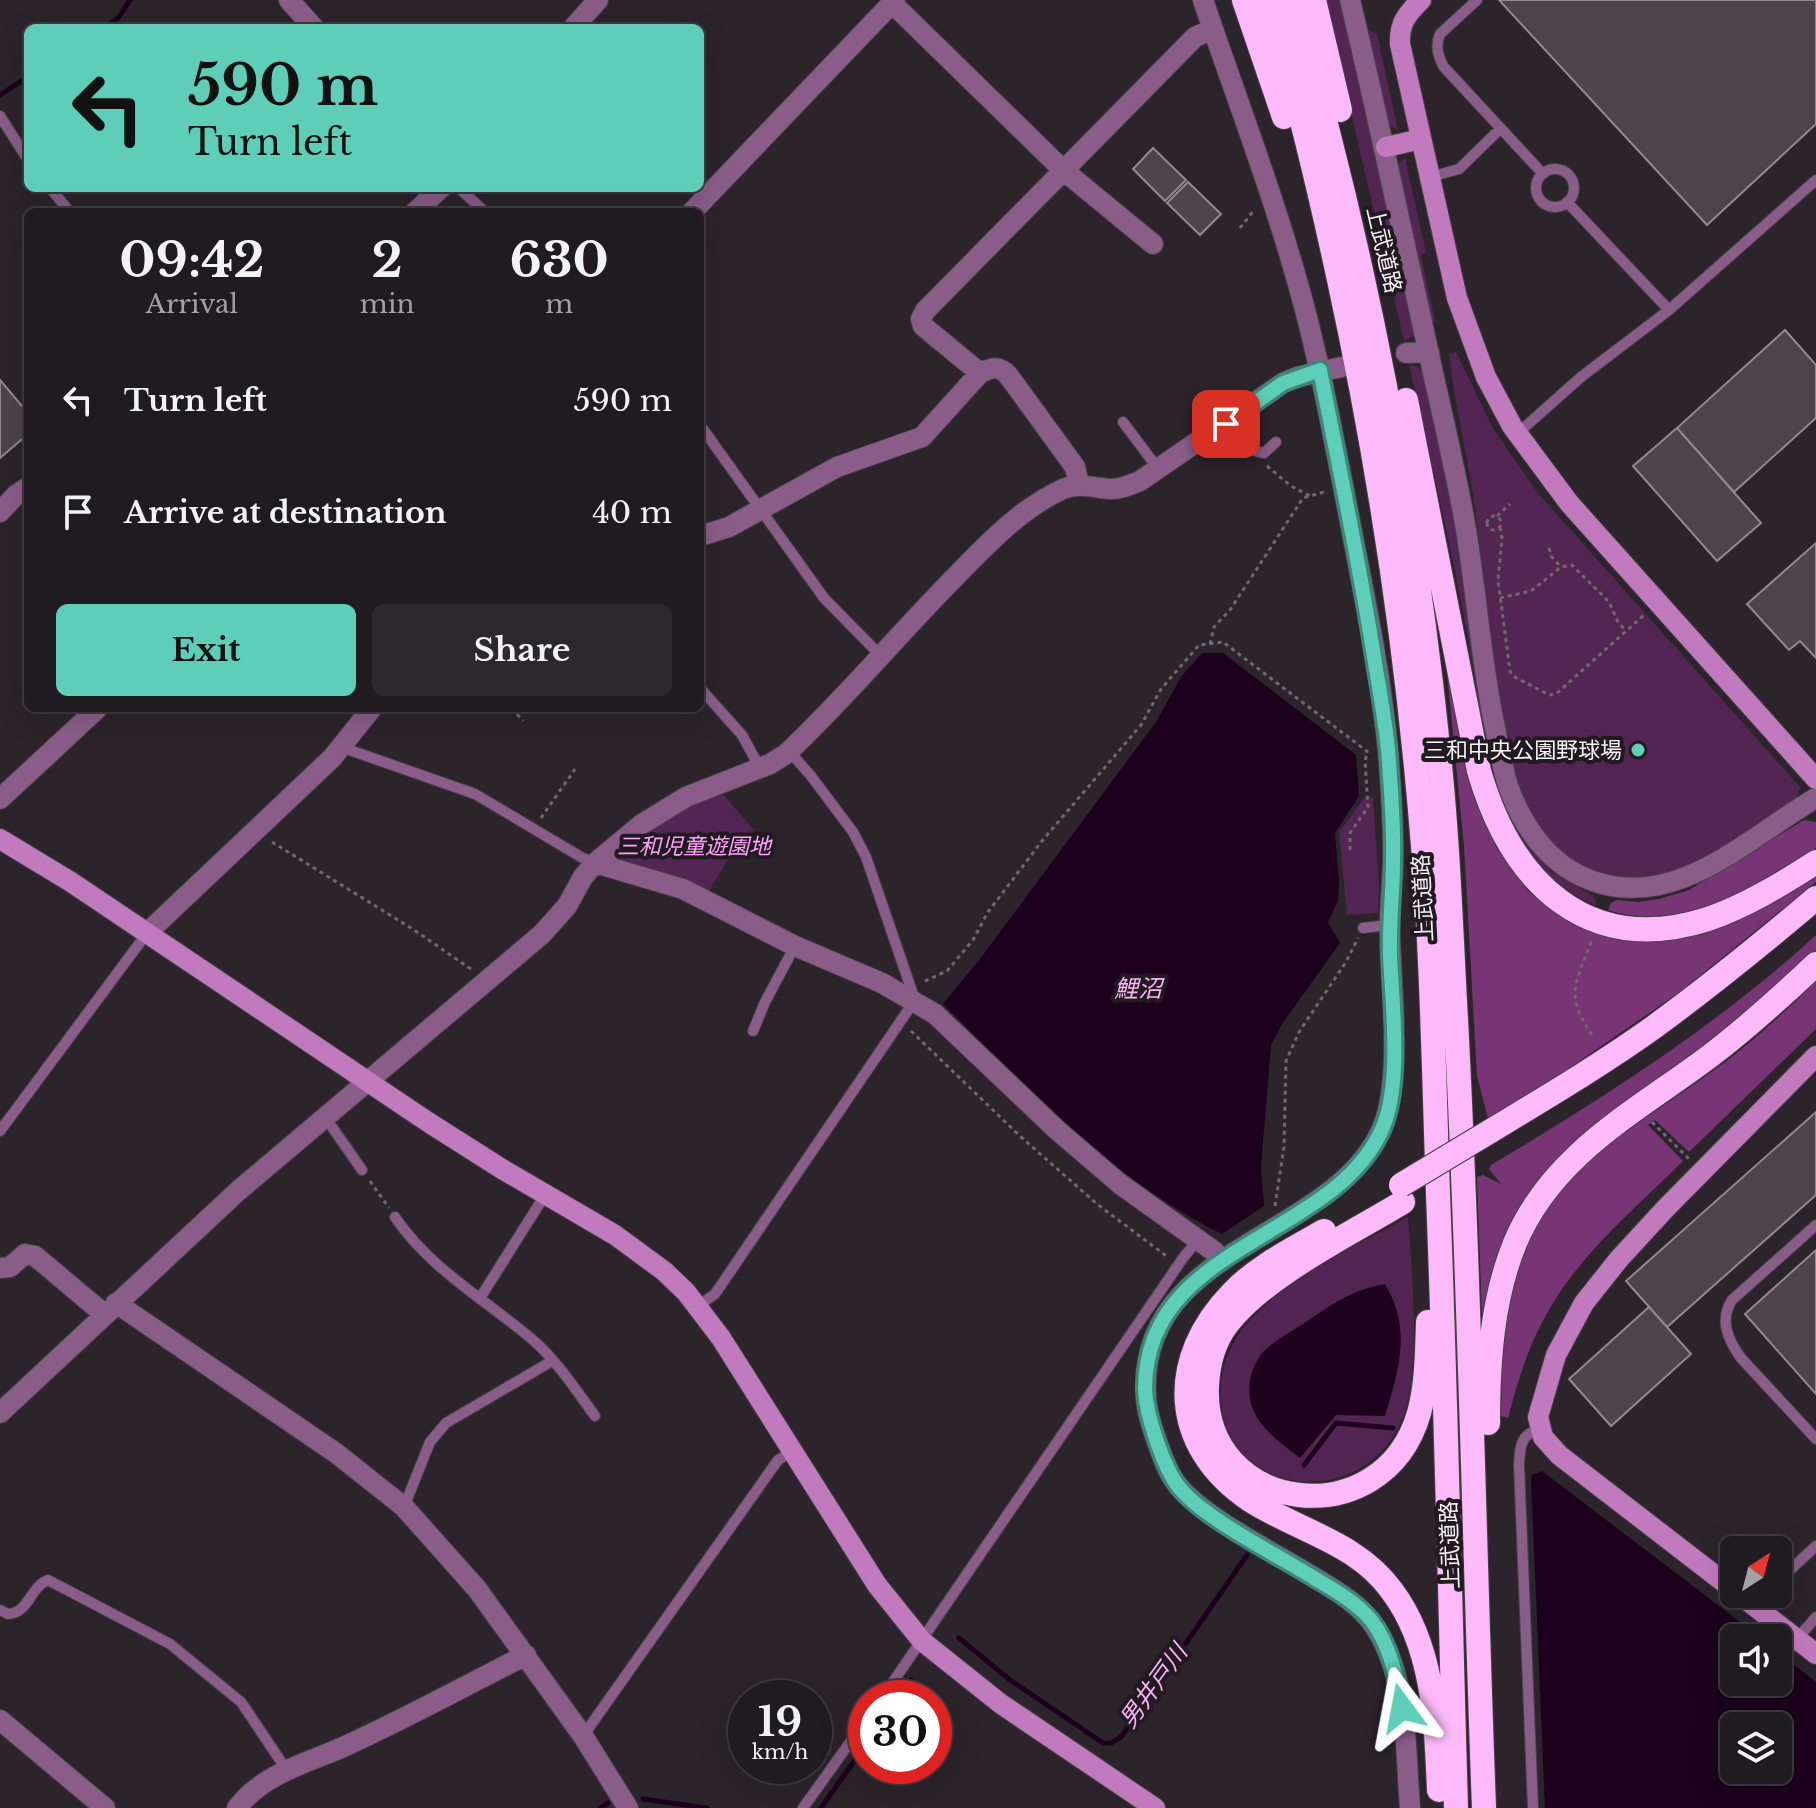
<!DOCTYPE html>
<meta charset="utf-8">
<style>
:root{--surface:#201b20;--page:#2d282d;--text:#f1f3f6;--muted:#a2a1a5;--line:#3d393e;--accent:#5eceb8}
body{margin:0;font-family:"Libre Baskerville","Noto Sans JP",serif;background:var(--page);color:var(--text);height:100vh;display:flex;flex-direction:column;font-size:30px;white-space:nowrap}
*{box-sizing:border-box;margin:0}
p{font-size:26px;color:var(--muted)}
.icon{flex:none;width:44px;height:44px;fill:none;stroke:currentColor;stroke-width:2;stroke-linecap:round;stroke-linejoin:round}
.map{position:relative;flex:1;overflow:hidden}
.panel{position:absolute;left:24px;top:208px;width:680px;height:504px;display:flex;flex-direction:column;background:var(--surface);border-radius:12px;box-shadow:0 8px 32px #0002,0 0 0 2px var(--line)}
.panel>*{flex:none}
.banner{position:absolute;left:24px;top:24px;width:680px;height:168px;border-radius:12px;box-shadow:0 8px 32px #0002,0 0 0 2px var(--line);background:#5eceb8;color:#111;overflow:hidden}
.needle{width:52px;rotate:36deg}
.tools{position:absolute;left:1720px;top:1536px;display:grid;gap:16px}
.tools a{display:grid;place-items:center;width:72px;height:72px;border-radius:12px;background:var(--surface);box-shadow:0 8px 32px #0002,0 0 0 2px var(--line);font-size:40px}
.speed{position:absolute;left:728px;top:1680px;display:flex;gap:16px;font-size:40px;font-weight:700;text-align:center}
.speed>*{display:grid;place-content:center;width:104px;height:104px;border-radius:50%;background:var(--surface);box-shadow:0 8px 32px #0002,0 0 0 2px var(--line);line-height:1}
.speed small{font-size:20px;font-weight:400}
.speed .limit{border:12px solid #d22;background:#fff;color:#111}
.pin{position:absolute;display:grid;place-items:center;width:68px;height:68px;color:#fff;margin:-34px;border-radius:16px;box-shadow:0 4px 12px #0006}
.me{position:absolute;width:88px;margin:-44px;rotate:347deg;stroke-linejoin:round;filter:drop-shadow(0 0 6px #0008)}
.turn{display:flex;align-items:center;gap:28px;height:168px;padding:0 32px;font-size:36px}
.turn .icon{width:104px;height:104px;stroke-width:2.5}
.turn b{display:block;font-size:56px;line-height:68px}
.eta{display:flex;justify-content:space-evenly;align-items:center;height:136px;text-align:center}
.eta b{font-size:48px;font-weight:700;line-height:56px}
.button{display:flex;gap:16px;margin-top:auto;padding:16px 32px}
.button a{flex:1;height:92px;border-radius:12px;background:var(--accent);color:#111;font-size:32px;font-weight:700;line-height:92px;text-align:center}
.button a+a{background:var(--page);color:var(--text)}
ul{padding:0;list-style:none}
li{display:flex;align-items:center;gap:24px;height:112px;padding:0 32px}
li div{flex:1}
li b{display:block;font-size:30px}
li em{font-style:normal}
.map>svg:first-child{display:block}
</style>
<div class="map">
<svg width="1816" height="1808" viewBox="0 0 1816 1808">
<rect width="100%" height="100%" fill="#2b242b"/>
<path fill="#532553" d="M1325 0H1343L1417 332 1414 336 1404 341Z
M1366 28 1377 34 1398 130 1386 124Z
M1405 158 1426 252 1421 256 1435 321 1431 324 1397 165Z
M1456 352 1493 428 1537 492 1800 787 1797 798C1747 831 1693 878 1631 879 1580 880 1541 839 1522 796 1513 776 1510 753 1506 731 1491 660 1485 588 1476 515 1469 461 1455 408 1449 354Z
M1409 365 1416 366 1424 373 1523 836 1550 871 1591 895 1596 901V906C1553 887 1525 855 1506 812 1484 761 1477 689 1467 633 1450 543 1430 454 1409 365Z
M721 792 754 830 725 864 707 894 614 859 671 817Z
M1373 797 1379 886 1378 913 1347 915 1339 832 1364 798Z
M1408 1217C1412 1268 1422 1378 1401 1422 1358 1517 1212 1494 1221 1384 1223 1359 1234 1337 1251 1319 1294 1274 1354 1247 1408 1217Z"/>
<path fill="#783576" d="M1446 662 1478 797 1496 847 1529 892 1562 916 1585 927 1668 939 1705 932 1743 916 1816 872V882L1681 991 1568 1069 1488 1118 1477 1076 1464 846Z
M1804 820 1816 822V848C1760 891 1679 933 1608 910L1611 903 1617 900 1639 902 1659 899 1689 890Z
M1816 935V953L1793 976 1676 1069 1573 1146 1486 1318 1482 1317 1477 1177 1483 1175 1501 1184 1489 1169 1491 1165C1605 1097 1718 1025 1816 935Z
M1816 981V1029L1689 1152 1655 1120 1648 1125 1683 1161C1637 1207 1583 1251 1550 1308 1530 1341 1518 1380 1508 1418L1501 1416C1502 1370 1502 1323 1514 1278 1544 1175 1626 1133 1706 1076 1746 1048 1782 1015 1816 981Z"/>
<path fill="#1c001c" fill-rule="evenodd" d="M1202 653H1223L1356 755 1359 796 1335 833 1339 882 1338 901 1328 922 1340 943 1282 1024 1271 1045 1261 1166 1264 1206 1222 1234C1114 1181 1028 1088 943 1004L980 959 1156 722 1181 677Z
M1385 1284C1412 1329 1399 1369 1385 1416L1336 1415 1300 1458C1273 1437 1244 1418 1250 1380 1252 1370 1256 1360 1263 1352 1274 1341 1290 1332 1303 1324 1331 1305 1351 1290 1385 1284Z
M1542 1471 1761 1638H1734V1682H1778V1652L1816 1682V1808H1545L1531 1480 1532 1475ZM1734 1726H1778V1770H1734Z"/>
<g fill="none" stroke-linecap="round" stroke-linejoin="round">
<path stroke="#1c001c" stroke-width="5" d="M105 28 119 17 130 0
M0 95 28 77
M1304 1465 1336 1423 1393 1428
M959 1638 1010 1680 1103 1743H1111L1121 1737 1247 1555
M898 1698 911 1680
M643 1799 707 1808
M600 1808 608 1803
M821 1808 866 1744"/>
</g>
<path fill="#4c434b" stroke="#928891" stroke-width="2" d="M1499 0H1816V124L1707 225Z
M1153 148 1186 180 1165 201 1133 169Z
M1188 182 1221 214 1200 235 1167 203Z
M1785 330 1816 365V418L1734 492 1677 428Z
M0 380 28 413V434L0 458Z
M1677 428 1761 523 1717 561 1633 466Z
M1816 543V658L1800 641 1789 650 1747 604Z
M1816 1112V1195L1667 1327 1626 1281Z
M1816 1250V1394L1745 1314Z
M1649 1307 1691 1354 1611 1426 1569 1379Z"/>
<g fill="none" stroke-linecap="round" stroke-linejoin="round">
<g stroke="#474147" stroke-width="12">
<path id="lane" d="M1477 0 1440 34C1435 46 1438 55 1443 66L1543 174
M0 116 28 160
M1536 188a19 19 0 1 1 38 0a19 19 0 1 1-38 0Z
M1430 177 1459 169 1500 129
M50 188 70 212
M459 188 485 212
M1567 202 1669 310
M1123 422 1153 462 1156 470
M1226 424C1236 437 1247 451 1264 453L1276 442
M700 425 824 598 880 655
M1517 434 1581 377 1669 310 1816 180
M700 688 742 735 760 768
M341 747 475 794 581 857 595 863
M1363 928 1389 925
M753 1031 765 1002 795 946
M325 1117 362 1170
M0 1131 147 933
M395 1217C430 1269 486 1300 533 1340 557 1361 576 1390 595 1416
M1816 1225 1732 1300C1719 1320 1728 1340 1741 1358L1816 1439
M480 1298 545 1195
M698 1306 715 1294 915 1000 866 857 853 832 811 776 789 751
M404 1507 430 1442 446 1423 552 1361
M1778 1581 1816 1546
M1756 1607 1766 1594
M0 1610 8 1614C29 1613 30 1587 48 1580L170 1644 241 1702 286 1769
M1797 1639 1816 1617
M882 1698 1183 1258 1198 1240
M583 1736 778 1460 791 1452
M803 1808 866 1720
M1533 1808 1519 1465C1520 1447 1520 1435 1539 1429"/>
</g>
<g stroke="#474147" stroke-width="22">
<path id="street" d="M289 0 314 28
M1203 0C1235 94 1271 188 1298 284 1318 354 1331 425 1345 496 1361 580 1380 665 1388 750 1391 788 1394 826 1393 864 1392 888 1389 912 1390 936 1391 990 1403 1083 1381 1131 1330 1241 1137 1245 1146 1396 1146 1410 1151 1423 1155 1436 1161 1452 1166 1470 1176 1483 1200 1516 1275 1553 1312 1576 1335 1590 1360 1604 1375 1627 1409 1680 1405 1749 1410 1808
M1350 0C1377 112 1400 224 1425 336 1438 398 1454 461 1465 524 1477 594 1481 664 1496 733 1500 752 1503 773 1510 791 1525 831 1552 867 1593 881 1677 911 1750 836 1816 798
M892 3 1063 170 1153 244
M573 28 598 0
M415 212 441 188
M692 212 895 0
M1406 353 1429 352
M980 373 923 326 921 319 925 311 1195 37 1213 29
M0 512 16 495 28 487
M700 536 729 527 837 467 922 437 980 373C992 368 998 365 1008 375L1075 467 1079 485
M0 799 98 708
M595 863 683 889 795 946 882 983 935 1014 1057 1130 1120 1184 1215 1252 1222 1261
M147 933 332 758 372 708
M0 1268 10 1267 25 1254 35 1256 104 1314
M116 1303 336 1453 404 1507 477 1589 583 1736 628 1808
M0 1413 238 1191 542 934 567 906 583 877 595 863 642 824 686 797 770 764 786 754C847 697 900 632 959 573 989 542 1023 507 1063 489 1080 482 1094 488 1111 489 1121 489 1130 485 1140 481L1283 383 1297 377 1342 367
M0 1720 105 1808
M237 1808C266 1770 314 1762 354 1742 412 1715 469 1684 526 1655"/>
</g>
<g stroke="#474147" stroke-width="22">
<path id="secondary" d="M1421 0C1407 14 1399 23 1400 44L1457 298 1486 377 1512 426 1569 503 1816 779
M1386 147 1421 139
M0 839 71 882 428 1122 502 1169 615 1235 664 1271 686 1292 721 1338 877 1585 922 1641 1001 1704 1155 1808
M1734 1590 1559 1455 1543 1437 1538 1417 1556 1355 1584 1303 1619 1259 1665 1209 1816 1056
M1739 1594 1816 1654"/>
</g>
<g stroke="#474147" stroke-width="26">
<path id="highway" d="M1244 0 1284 117
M1268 0C1296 90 1318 183 1338 275 1379 463 1408 654 1423 846 1432 962 1434 1078 1438 1194 1446 1399 1450 1603 1456 1808
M1292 0C1363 245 1412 493 1438 746 1448 837 1451 929 1456 1020 1470 1283 1474 1545 1484 1808
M1314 0 1340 110
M1406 400 1479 771C1511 881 1586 958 1708 919 1746 906 1782 884 1816 862
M1489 1132C1545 1098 1601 1065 1654 1027 1710 986 1763 943 1816 898
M1403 1202C1349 1235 1266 1275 1228 1323 1214 1341 1208 1363 1207 1386 1201 1514 1383 1539 1419 1413 1427 1384 1427 1352 1428 1322
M1324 1231C1293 1249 1258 1266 1233 1292 1167 1359 1170 1446 1250 1500 1298 1531 1357 1542 1392 1591 1434 1647 1436 1723 1439 1790
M1488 1423C1488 1362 1492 1299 1515 1243 1552 1154 1637 1111 1710 1056 1747 1028 1782 996 1816 964"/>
</g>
<path stroke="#6f696f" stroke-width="3" stroke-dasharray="4 4" stroke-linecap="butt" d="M1240 228 1255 209
M1267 466 1291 486 1310 496
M1487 523a7 7 0 1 1 14 0a7 7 0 1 1-14 0Z
M1497 516 1510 504
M1500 527 1502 538 1498 580 1510 671 1513 676 1549 695 1556 694 1644 615
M1549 548 1551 556 1561 567
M1500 598 1531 591 1561 567 1572 565 1609 602 1618 622 1626 631
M1210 644 1214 627 1230 610 1303 498 1324 492
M512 708 523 721
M541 818 575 769
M272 842 411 928 471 969
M1350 850V833L1368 807 1365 760 1368 752
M925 981 947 971 973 940 988 912 1042 841 1141 725 1161 689 1199 645 1223 642 1368 752
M911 1031 1021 1137 1097 1204 1169 1258
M1592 1035C1563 992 1577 983 1592 939
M1652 1122 1689 1159
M370 1181 389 1208
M1275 1206 1284 1147 1286 1061 1299 1032 1346 962 1358 938"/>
<use href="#lane" stroke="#895d88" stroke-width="10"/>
<use href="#street" stroke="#895d88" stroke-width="20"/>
<use href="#secondary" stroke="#c27abf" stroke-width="20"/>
<use href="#highway" stroke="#fdbafa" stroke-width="24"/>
<g stroke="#474147" stroke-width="26" stroke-linecap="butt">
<path id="highway-bridge" d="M1401 1185 1489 1132"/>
</g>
<use href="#highway-bridge" stroke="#fdbafa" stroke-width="24"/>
</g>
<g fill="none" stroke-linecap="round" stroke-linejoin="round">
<g stroke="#3d8678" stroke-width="20">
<path id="route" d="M1226 424 1283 383 1320 370C1339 466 1359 561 1374 657 1379 688 1385 719 1388 750 1391 787 1394 824 1393 860 1393 892 1389 923 1390 955 1392 1004 1402 1081 1383 1127 1336 1240 1144 1242 1145 1390 1146 1406 1150 1421 1155 1436 1161 1453 1167 1471 1178 1486 1201 1517 1279 1556 1314 1578 1334 1590 1356 1602 1371 1620 1390 1644 1397 1679 1402 1708"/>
</g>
<use href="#route" stroke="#5eceb8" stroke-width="14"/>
</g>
<circle fill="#5eceb8" stroke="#221a21" stroke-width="3" cx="1638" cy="750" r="8"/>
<g text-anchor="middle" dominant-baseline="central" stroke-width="8" stroke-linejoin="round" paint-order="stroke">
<g font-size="22" fill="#f6f1f6" stroke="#221a21">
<text transform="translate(1384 250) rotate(77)">上武道路</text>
<text transform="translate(1423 898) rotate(-93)">上武道路</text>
<text transform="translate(1450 1545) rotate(-92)">上武道路</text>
</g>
<g font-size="22" fill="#f6f1f6" stroke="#221a21" text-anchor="end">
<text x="1622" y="750">三和中央公園野球場</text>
</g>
<g font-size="22" font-style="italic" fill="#ffa1fc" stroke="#221a21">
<text x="694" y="846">三和児童遊園地</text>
</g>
<g font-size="24" font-style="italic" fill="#fbb0f8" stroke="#221a21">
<text x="1138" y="988">鯉沼</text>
<text transform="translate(1153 1686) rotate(-54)">男井戸川</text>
</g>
</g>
</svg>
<div class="tools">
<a><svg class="needle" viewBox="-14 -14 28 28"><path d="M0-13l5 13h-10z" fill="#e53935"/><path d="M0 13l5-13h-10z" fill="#a2a1a5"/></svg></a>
<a><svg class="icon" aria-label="sound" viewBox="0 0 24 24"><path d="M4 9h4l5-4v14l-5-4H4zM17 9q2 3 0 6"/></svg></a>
<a><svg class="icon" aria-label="layers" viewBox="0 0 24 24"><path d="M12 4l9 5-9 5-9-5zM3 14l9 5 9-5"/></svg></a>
</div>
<div class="speed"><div>19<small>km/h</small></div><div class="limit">30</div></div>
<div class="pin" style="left:1226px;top:424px;background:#d93025"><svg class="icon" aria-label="arrive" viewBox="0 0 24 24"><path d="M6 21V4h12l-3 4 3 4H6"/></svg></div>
<svg class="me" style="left:1402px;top:1708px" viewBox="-20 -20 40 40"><path d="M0-17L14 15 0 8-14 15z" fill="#5eceb8" stroke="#fff" stroke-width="4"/></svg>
<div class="banner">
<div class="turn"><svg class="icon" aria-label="left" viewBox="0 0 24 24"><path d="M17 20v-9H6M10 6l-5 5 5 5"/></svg><div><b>590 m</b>Turn left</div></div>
</div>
<section class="panel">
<div class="eta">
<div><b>09:42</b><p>Arrival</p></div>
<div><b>2</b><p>min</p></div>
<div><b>630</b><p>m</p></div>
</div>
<ul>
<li><svg class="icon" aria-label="left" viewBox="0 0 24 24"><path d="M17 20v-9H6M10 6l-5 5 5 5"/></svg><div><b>Turn left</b></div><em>590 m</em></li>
<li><svg class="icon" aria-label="arrive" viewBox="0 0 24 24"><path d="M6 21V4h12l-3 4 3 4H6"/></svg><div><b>Arrive at destination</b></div><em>40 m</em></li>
</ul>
<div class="button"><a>Exit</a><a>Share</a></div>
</section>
</div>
